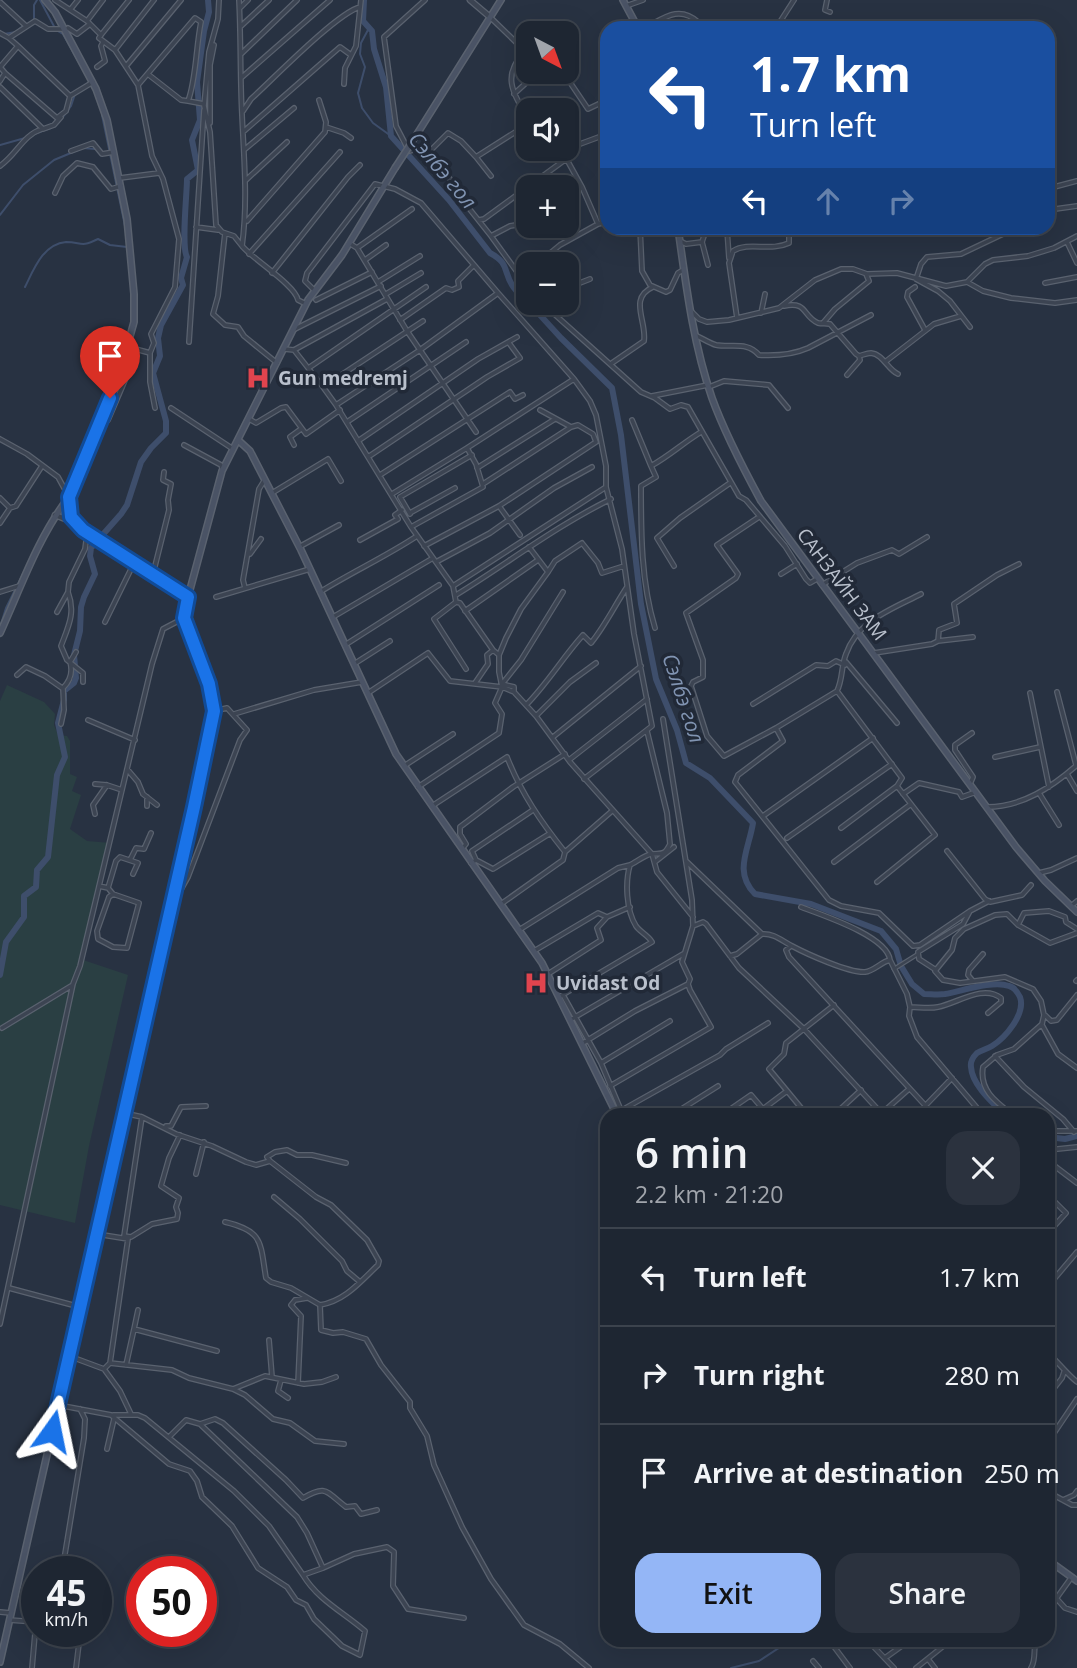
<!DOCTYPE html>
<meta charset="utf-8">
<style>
:root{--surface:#1e2632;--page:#2b323e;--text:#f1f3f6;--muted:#a1a5ac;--line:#3c434d;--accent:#94b6f6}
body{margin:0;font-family:"Open Sans",sans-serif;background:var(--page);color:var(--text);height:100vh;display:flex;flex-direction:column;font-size:26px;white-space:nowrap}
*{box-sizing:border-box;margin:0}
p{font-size:23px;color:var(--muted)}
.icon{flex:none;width:38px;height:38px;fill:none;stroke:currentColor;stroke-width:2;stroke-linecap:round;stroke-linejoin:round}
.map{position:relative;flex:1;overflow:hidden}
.panel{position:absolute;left:600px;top:1108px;width:455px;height:539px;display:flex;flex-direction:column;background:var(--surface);border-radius:21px;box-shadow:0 7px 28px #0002,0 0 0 2px var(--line)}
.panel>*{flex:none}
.top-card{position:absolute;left:600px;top:21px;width:455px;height:214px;border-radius:21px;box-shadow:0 7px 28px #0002,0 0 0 2px var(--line);background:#1a4fa0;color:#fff;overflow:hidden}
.needle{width:46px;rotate:139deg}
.buttons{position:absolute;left:516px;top:21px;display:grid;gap:14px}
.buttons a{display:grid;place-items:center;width:63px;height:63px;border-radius:14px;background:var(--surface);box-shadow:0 7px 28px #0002,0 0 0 2px var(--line);font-size:35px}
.speed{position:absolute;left:21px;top:1556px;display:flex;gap:14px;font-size:35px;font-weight:700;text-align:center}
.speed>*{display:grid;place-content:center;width:91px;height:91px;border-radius:50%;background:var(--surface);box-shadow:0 7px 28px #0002,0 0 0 2px var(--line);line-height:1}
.speed small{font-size:18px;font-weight:400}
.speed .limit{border:10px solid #d22;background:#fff;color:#111}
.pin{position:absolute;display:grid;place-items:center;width:60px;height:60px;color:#fff;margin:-72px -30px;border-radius:50% 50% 50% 0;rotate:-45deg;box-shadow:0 0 7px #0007}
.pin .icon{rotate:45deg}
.me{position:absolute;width:77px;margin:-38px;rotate:12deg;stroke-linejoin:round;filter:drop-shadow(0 0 5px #0008)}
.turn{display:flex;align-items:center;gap:24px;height:147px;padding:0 35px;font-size:32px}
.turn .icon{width:91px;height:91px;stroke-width:2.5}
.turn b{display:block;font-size:49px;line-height:60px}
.lanes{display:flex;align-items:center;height:66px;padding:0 35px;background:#0003;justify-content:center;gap:35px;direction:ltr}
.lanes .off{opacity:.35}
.round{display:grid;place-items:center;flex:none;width:74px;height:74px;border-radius:21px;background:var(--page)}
.head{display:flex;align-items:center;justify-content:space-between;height:119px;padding:0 35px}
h1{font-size:42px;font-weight:600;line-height:52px}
.action{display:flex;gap:14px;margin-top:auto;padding:14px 35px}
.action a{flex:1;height:80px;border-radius:21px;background:var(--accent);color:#111;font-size:28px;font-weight:600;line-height:80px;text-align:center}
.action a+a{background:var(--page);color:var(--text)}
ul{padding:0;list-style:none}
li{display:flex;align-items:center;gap:21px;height:98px;padding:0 35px;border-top:2px solid var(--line)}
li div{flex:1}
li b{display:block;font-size:26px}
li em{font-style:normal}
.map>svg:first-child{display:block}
</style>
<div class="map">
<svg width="1077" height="1668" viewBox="0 0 1077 1668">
<rect width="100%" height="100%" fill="#283242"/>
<path fill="#2a3f43" d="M7 685 44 702 55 714 54 725 58 735 67 736 70 741V774L77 777 72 791 81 795 70 829 87 841 111 843 80 959 128 975 89 1146 75 1223 0 1205V701Z"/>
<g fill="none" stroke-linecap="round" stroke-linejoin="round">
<path stroke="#3e4e6b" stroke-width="2" d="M40 0 56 30 63 34 82 68
M34 19V5L37 0
M369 28 361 43 360 54 365 67 358 93 362 108 373 123 391 136
M4 34 16 32 24 25
M102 115 125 226
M63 117 71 106 75 94
M34 134 51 128
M0 145 25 138
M83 148 95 149
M0 215 23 185 54 160 78 150
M25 287C34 269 43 244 66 242 82 242 80 248 98 239L110 245 127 247
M1 624 6 608 23 574
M731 1668 759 1661 791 1640"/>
<path stroke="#3e4e6b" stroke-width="6" d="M364 0 363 21 372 31 374 49 386 87 391 136 449 200 490 253C509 263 503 270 512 285 516 292 523 297 528 302
M529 303 561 338 612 388 621 435 641 604 656 679 677 730 686 763 710 778 753 823C749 849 733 872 755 894L811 904 881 931 896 949 901 966 912 984 924 994C931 994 938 995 945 994 962 991 993 980 1009 986 1014 987 1018 993 1020 997 1026 1014 1005 1038 992 1046 987 1049 982 1050 977 1053 973 1057 970 1061 971 1067 972 1085 993 1103 1005 1115
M0 975 6 942 24 917V896L36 887 37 870 48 857 57 775 65 757 58 723 64 700V691L74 683 76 678 74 655 80 631 81 607 84 597 95 574 90 556 91 548 121 514 127 505 141 462 151 448 166 433V421L153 373 160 356 158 338 161 325 183 285 181 278 187 257C181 247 187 194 187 179L198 170 192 140 200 120 197 82 204 31 209 12 208 0
M1048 1137 1065 1139 1077 1136"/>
<g stroke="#5a626f" stroke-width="5">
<path id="pedestrian" d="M894 969 918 954"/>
</g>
<g stroke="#5a626f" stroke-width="6">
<path id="minor" d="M55 0 87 21 101 35 99 38 115 50 138 85 152 156 163 179 179 239 175 287 151 334 154 343 150 353
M219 0 218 19 209 52 204 106 210 132 216 225 222 232 234 236 242 246
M239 0C241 38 240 77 242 115 244 159 248 202 242 246 255 261 295 285 298 300L306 304
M425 0 384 37 396 126 409 151 417 149 450 179 456 192 491 236 510 226 528 223
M827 0 825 10 830 12
M0 2 26 26
M626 6 643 0
M240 8 248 0
M70 10 78 0
M490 17 525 51C501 76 513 93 528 118
M87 21 103 0
M240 27 269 0
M68 28 77 34 90 24
M645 28C664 18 679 5 698 22
M776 28 794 0
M0 33 9 38 35 21 48 29H64
M101 35 129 0
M18 46 70 96
M115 50 154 0
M241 54 297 0
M127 65 181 0
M97 67 105 61 101 46 103 42
M563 72 588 109 607 100
M5 73 57 118 66 111 70 96 93 82
M602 76 607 91
M241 78 330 0
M0 81 5 73 0 67 18 46 9 38
M344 84 345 68 356 46 361 0
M138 85 195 18 201 22C196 46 196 81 188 101L181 100 149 75
M0 87 43 129 54 125 61 117
M514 94 538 72
M188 101 204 104
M243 111 251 99C273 79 337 13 360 7
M210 123V65L214 45
M326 127 344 133 351 138
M243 132 340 47 351 55
M244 150 294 108
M71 151 93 143 102 154 114 152
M564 154 580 144 607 134
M424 157 448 133 461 141 476 157 528 124
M476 157 491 176
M0 166C17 154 23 135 42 129
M120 178 159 173
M246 180 287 142
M1054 187 1077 181
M55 193 63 176 77 163 93 167 111 189 121 186
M567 197 582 187
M1048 210 1077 206
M479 220 484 219 566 159
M247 221 325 132 326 122 319 100
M598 224 607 222
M196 227 218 230
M640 228 642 271 650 285 666 292 670 290 678 273 683 270
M727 229 729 258
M225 233 218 296 213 314 225 325 238 327 244 336 277 363
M491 236 528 287
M680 241 686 244 702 242 708 265
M702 242 705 233
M1067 242 1077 263
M349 243 357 248 407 331 476 432
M357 248 412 209
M249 254 340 152
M365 260 386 245
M537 264 560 245 598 224 582 187 561 149
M272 273 348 177 360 165
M378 282 420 256
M967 282 985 264 993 260 1028 256 1054 248 1077 236
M1045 283 1077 277
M915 287 908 292 907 297 925 330
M567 288 590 279
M314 290 305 281 307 273 375 184 395 189 421 203 498 293 420 350 336 405 411 527 453 586 456 602 434 619 466 669
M498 293 574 379 590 401 596 415 606 466V487L622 549 634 634 652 726 584 779
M386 294 421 273
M316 300 372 272
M542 303 641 392 655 398 670 409 681 405 688 407 739 496 746 500 785 546 806 579 810 583 817 579
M784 306C808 301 802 316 818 323 822 324 826 323 830 324L856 354 859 356C863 355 867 353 871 353 883 354 888 370 898 374
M691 311 699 319 707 322 729 320 779 308 815 280 841 269H853L867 274 897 273 946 286 967 282 983 291 1011 298 1055 303 1077 300
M761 313 765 294
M737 318 729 263 733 251C749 241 770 252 789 243V234L795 230 813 228
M400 320 446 288 452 290 459 287 458 281 474 265
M823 323 835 309 869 281 866 274
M970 327 950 301 938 291 916 279 921 264 927 257 961 254 1003 234 1010 228
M295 329 381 286
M695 335C702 338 709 343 716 345 732 348 747 341 759 355 776 356 792 355 808 348L871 315
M189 342 204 110
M128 347 150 353V382L155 408
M284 349 294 350 323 387 423 321
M294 350 387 299
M885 362 934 324 961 316
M612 363 644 341C647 321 628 298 653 287
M310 367 426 287
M847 375 860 360 859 356
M323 387 336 405
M709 387 724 381 769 385 788 408
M652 396 708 385
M171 408 233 449
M102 418 108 420 129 371
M249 419 256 423 281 408 286 407 306 434 340 410
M632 420 651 466C669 456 683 443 701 432
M347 422 466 342
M0 439 27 454 58 477 69 497
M358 441 478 359 517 337
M184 445 221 465 222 468
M294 445 290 437 301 429
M368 457 487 377 520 358 509 343
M651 466 656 477 641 486C641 533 641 582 655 628
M477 468 555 419
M380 475 510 392 515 399 523 395
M483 484 571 427
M272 493 328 459 341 481
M392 494 467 448
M0 498 10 508 16 506 42 466
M499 506 520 535
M410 513 455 488
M410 514 400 497 472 455
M759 517 717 545 738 574 736 578 686 613 703 660V677L693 682 691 686 707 736 724 756 776 728 837 691
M0 523 10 508
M411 527 483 487 476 464 467 448 574 379
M360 540 398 519 395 515 402 510
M424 546 499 506 596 442 593 434 578 425 571 427 540 410
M299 547 339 525
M250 554 261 539
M436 562 490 533 554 488 592 467
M674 566 657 538 680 518 730 483
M548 572 555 561 582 543 598 563 602 573 624 566
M153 574 169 510 168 500 171 484 163 480 164 472
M781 574 797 564
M822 585 857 563 892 550 899 554 927 537
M453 586 606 487
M245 588 243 580 259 489 264 481
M0 592 19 586
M68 592C76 613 68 627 61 646L67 660 83 673V682
M320 592C352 572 385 557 417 536
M456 595C508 563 556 526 611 499
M216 597 310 569
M456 602 460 603 493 650 499 655
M465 611 538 560
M57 612 68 592 69 582 85 549 87 534
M333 617 433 558
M105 622 134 563
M938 641 973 637
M345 645 439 585
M874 653 932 644 938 641 939 630 957 623 954 604 997 575 1019 564
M846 662 897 723
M354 664 390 641
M17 675 26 667 45 676 62 688
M475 683 488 664 487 655 493 650
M514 692V687L502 684 521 660 563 592
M1057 692 1076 765
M368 693 428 653 450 681 502 687 514 692 536 716 570 762 652 854 657 872 693 917
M1030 693 1049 787
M753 704 816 665 828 666 836 661 845 665
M526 705C547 684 563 657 583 635L591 643C605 626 615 605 627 587
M234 714 314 690 362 682
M536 716 570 682 596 663
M88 720 135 740
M61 724 64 710 63 688C70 681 73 672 70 662L76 652
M776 728 783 741 738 775 735 782 829 900 841 906 879 913 913 946 920 945 970 911
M553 737 641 666
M995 757 1040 747
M569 760 647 699
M404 766 453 734
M127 769 138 782 143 794 157 805
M1067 774 1077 791
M95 784 107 785 122 790
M970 784 973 777 955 750V745L972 733
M418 787 499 733 502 714 495 703 502 687 499 672V655L506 638 521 609 548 572 529 547
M1039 793 1059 825
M903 794 919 783 959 792 962 797 976 792
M147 806V797
M432 806 507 757C521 793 541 822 565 852L612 811
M987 807C1022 807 1052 787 1077 765
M95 814 93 805 107 785
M763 816 873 738
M841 828 897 786
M787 838 892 764
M462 849 466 844 460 834V827L513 787 565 754
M947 851 985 899 990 902 1022 895 1031 885
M130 860 136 848 144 849 151 833
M476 860 472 851 533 810
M686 861 762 934C774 933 782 941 792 946 807 954 849 973 865 972 874 971 881 962 890 960L907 994 910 1007 909 1016 917 1037 983 1115
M655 862 674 847
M834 862 911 804
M471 863 476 860 493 869 549 834
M1039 873 1051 870 1077 858
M877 882 935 835 897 786 902 778 837 691C843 679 841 666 846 654 857 621 892 609 921 594
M99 886 108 888 113 894 139 903 127 948 113 947 98 939 97 931 109 897 113 894
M108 888 116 861 120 857 138 863 133 874
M174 902 188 877 240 740 247 730 227 708 214 711
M501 904 563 860 565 852
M1071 906 1077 901
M801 907C822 915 887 936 890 960
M1018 925 1024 913 1049 911 1065 917 1066 922 1077 929
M693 926 703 922 706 924 739 968 804 1029 883 1115
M519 930 618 868 630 865
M791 946 786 950 789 957 934 1115
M534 951 598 913 607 917 630 907
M730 956 737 954 762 934
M936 970 919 959 918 952 963 924 970 911 989 901
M548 974 601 940 597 928 607 917
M973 981 968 975 969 970 983 954
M1076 981 1077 980
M563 995 601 1063 623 1115
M559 997 652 942C648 935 640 932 636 926 626 910 625 882 630 865 636 862 645 855 651 854 662 853 664 856 670 844L667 813 647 731
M910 1007C919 1007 929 1009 938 1007 958 1003 983 984 1001 998V1002L988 1013
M1045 1015 1051 1021 1057 1020 1077 995
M570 1020 683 954
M1042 1025 1058 1054 1077 1068
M2 1028 71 986
M583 1043 635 1011 688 984
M995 1056 1024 1087 1063 1119 1074 1132
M601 1063 670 1021
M610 1086 711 1027 690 990 688 984 690 979 682 962 693 926 692 900 663 719
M925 1106 952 1078
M763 1109 787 1091
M622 1110 720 1055 726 1049 768 1023
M124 1113 142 1117 124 1236
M882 1113 909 1089
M672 1115 718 1086
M722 1115 751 1095 763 1109 756 1115
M807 1115 769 1069 784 1054 786 1043 834 1005
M834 1115 861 1090
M1013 1115C996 1102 979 1090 983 1067L997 1055 1014 1049 1042 1024 1044 1015 1041 1001 1033 989 1005 977 960 983 943 980 935 971 952 950 955 938 964 929 995 915 1007 914 1018 925 1050 943 1077 933
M142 1117 176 1134 212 1146 246 1162 256 1165 270 1161 316 1197 331 1205 367 1240 379 1261 378 1265C360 1282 345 1301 320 1305
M166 1126H171L181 1107 206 1106
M1048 1131H1077
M1048 1150 1077 1147
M270 1161 267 1157 275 1152 287 1150 297 1155H312L346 1163
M1048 1161 1077 1183
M196 1174 204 1142
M1048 1195 1066 1213 1048 1233
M274 1197 300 1219 342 1261 347 1271 360 1282
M225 1222C264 1231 260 1243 266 1278L271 1282 291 1288 320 1305
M97 1234 128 1239 110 1363
M124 1236 131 1237 152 1224 177 1219 178 1213 176 1207 179 1198 161 1186 169 1158 180 1135
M1048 1286 1077 1252
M9 1288 80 1307
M320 1305 321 1330 333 1333 343 1332 366 1339 381 1365 410 1402V1408L427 1436 434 1465 462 1527 491 1579 524 1625 560 1644 589 1668
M0 1324 73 984 80 966 152 664 163 629 184 618
M134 1329 138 1310
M269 1340 272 1377
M1048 1353C1059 1363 1066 1373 1077 1382
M69 1356 104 1369 110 1363 172 1370 189 1378 233 1389 245 1395 273 1419 290 1423 315 1441 344 1444
M126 1365 134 1329 217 1351
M104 1369 120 1391 131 1414
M281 1380 278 1391 288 1398
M298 1383 301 1316 291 1305 295 1300 307 1298
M233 1389 265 1376 304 1384 322 1382 336 1377
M1048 1396 1062 1378 1064 1372
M58 1405 111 1415 169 1464 190 1471 197 1481 202 1497 232 1526 258 1568 287 1587 296 1600 306 1605 314 1619 342 1646 360 1655 365 1631C343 1612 318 1600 303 1575
M113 1415H138L145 1418 234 1491 269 1526 303 1575 323 1568 307 1533 297 1517 200 1424 186 1420 169 1437
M200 1424 215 1419 223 1423 286 1480 303 1498C327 1484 326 1492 346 1507L355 1506 361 1514 377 1510
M1048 1442 1077 1399
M107 1449 114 1419
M1048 1492 1072 1505H1077
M1063 1500 1074 1495 1077 1491
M323 1568 354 1554 387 1547 394 1552 393 1586 408 1609 464 1618
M62 1572 84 1438 85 1419 80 1409
M1056 1598 1065 1608 1077 1612
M1048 1610 1071 1578
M0 1612 11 1613
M9 1620 37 1622
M59 1631 80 1635 76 1668
M833 1640 832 1644 850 1668
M878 1640 872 1645 894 1668
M817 1644 823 1640
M885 1658 910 1640
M928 1659 935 1668
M813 1661 819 1668
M32 1668 36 1622
M916 1668 951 1640
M1031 1668C1037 1658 1032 1649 1037 1640"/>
</g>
<g stroke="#5a626f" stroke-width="7">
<path id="tertiary" d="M470 0 490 17
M55 515 73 522"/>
</g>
<g stroke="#5a626f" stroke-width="8">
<path id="secondary" d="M45 0 55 12 96 89 107 120 127 219 134 294V322L118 379 69 497C68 511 71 522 83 530L188 597
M623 0 638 28
M412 142 501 0
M678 228C686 285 693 343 712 398 725 434 743 468 761 501L1016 847 1045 881 1077 912
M238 440 250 451 301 550 396 754 542 963 617 1115
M0 633C21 587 38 537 69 497
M1048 1560 1077 1581
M0 1662 194 807 214 711 209 684 184 618 188 597 222 471 308 300 342 255 395 168"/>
</g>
<use href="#pedestrian" stroke="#3c4452" stroke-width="2.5"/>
<use href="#minor" stroke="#3c4452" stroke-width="3.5"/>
<use href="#tertiary" stroke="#3c4452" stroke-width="4.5"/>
<use href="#secondary" stroke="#4a5365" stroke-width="5"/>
<g stroke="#5a626f" stroke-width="8" stroke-linecap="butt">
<path id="secondary-bridge" d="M395 168 412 142"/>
</g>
<use href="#secondary-bridge" stroke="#4a5365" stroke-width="5"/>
</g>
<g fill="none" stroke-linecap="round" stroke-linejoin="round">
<g stroke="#114b97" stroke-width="18">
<path id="route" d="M52 1431 194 807 214 711 209 684 184 618 188 597 83 530 71 517 69 497 110 398"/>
</g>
<use href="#route" stroke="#1a73e8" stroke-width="12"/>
</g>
<defs>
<g id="hospital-bare" transform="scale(1.89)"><path d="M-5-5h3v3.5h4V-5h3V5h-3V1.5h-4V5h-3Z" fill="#e0444e" stroke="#212937" stroke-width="2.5" paint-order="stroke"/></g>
</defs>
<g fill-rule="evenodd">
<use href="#hospital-bare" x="258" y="378"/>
<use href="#hospital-bare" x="536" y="983"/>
</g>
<g text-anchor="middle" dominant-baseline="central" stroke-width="7" stroke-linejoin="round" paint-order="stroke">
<g font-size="19" font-weight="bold" fill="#b9c0cc" stroke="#212937" text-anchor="start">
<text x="278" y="378">Gun medremj</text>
<text x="556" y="983">Uvidast Od</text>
</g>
<g font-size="19" fill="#b9c0cc" stroke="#212937">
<text transform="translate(842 584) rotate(53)">САНЗАЙН ЗАМ</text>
</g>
<g font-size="21" font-style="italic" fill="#8194b2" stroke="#212937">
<text transform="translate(443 170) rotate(50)">Сэлбэ гол</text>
<text transform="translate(684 698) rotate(72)">Сэлбэ гол</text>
</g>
</g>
</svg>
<div class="buttons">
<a><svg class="needle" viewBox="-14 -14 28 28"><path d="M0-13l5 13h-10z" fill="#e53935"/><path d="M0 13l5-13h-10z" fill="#a1a5ac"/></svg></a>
<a><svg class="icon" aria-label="sound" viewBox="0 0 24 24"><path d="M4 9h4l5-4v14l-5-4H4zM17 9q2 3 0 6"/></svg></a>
<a>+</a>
<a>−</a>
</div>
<div class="speed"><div>45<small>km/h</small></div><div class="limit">50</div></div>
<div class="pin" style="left:110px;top:398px;background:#d93025"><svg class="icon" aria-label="arrive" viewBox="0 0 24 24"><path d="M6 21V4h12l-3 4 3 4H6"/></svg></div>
<svg class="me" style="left:52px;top:1431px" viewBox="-20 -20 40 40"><path d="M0-17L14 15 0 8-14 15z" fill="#1a73e8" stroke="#fff" stroke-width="4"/></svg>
<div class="top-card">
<div class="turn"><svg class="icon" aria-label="left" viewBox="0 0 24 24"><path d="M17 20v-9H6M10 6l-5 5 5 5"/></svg><div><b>1.7 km</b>Turn left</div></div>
<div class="lanes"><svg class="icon" aria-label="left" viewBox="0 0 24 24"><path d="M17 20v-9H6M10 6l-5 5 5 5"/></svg><svg class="icon off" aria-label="ahead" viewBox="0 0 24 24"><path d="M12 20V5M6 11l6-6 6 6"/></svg><svg class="icon off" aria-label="right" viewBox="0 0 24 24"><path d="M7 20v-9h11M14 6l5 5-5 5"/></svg></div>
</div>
<section class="panel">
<div class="head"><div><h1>6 min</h1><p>2.2 km · 21:20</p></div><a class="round"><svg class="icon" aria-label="close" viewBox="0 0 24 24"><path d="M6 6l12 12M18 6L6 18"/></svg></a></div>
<ul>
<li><svg class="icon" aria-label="left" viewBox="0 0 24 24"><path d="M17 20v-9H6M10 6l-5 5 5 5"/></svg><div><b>Turn left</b></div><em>1.7 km</em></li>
<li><svg class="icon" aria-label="right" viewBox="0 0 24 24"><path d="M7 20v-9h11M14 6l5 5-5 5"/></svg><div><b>Turn right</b></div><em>280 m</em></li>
<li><svg class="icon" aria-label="arrive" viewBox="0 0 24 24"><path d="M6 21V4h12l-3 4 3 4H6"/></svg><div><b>Arrive at destination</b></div><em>250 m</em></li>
</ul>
<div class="action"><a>Exit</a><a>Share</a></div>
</section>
</div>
